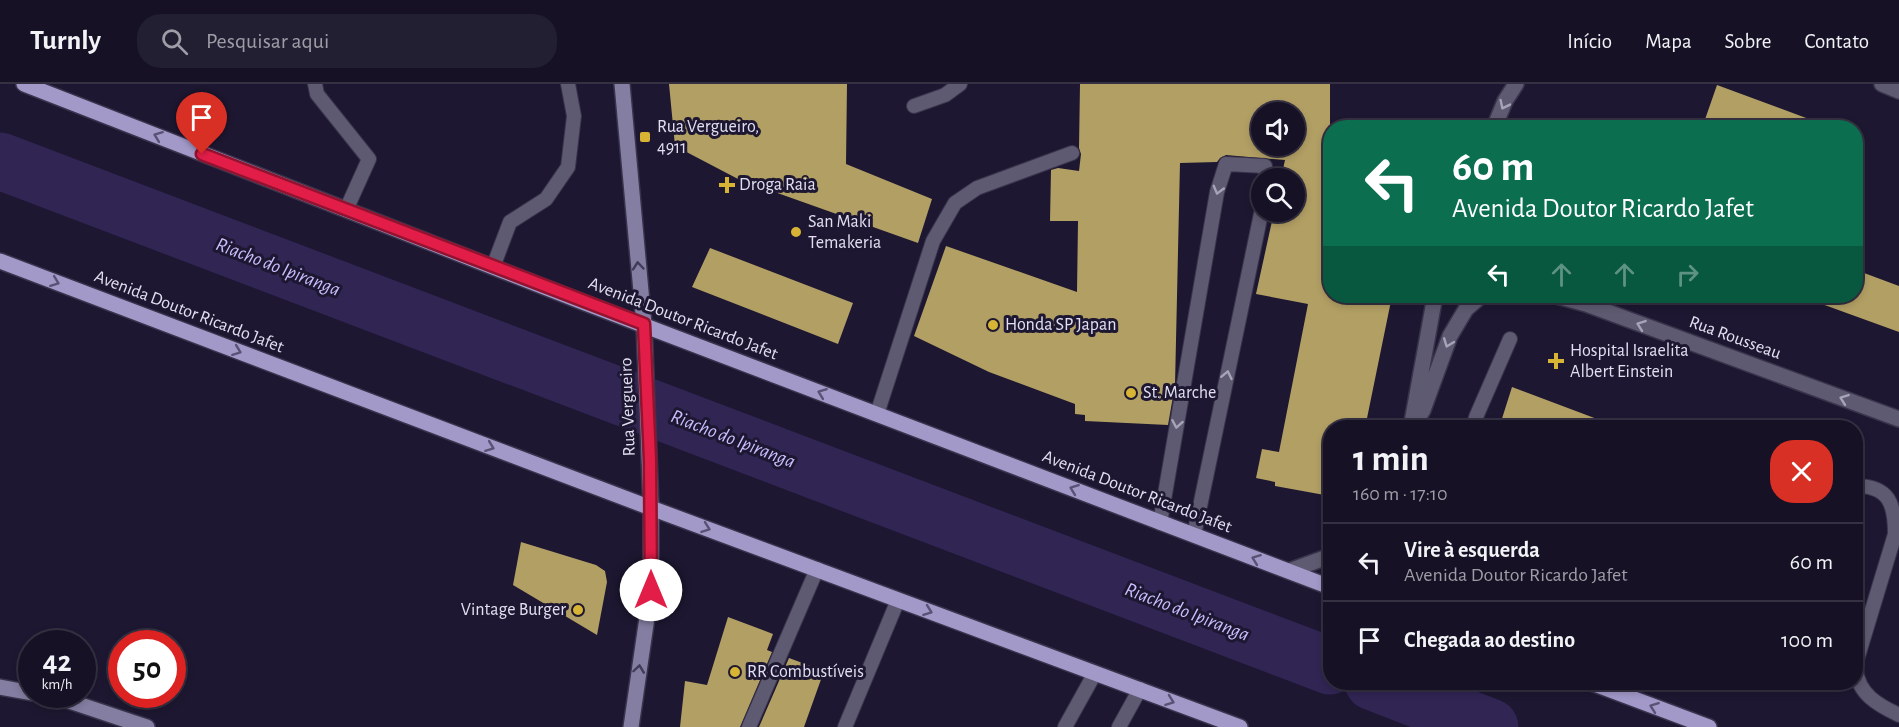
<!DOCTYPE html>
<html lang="pt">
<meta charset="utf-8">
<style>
:root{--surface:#161125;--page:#231f32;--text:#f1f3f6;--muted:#9e9da7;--line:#353142}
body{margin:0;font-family:"Alegreya Sans",sans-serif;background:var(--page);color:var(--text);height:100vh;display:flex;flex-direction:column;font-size:22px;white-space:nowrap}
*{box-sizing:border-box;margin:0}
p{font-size:20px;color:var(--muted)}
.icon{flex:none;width:33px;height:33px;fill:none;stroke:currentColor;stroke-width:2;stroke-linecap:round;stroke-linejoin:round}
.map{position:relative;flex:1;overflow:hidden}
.side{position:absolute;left:1323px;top:336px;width:540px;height:270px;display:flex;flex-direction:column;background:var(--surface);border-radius:24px;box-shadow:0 3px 9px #0003,0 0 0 2px var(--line)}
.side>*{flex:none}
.guide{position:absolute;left:1323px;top:36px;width:540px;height:183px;border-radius:24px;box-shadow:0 3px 9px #0003,0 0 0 2px var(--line);background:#0b6e4f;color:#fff;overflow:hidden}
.controls{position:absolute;left:1251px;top:18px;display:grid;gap:12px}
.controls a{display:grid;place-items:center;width:54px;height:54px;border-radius:50%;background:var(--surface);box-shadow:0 3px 9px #0003,0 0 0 2px var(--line);font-size:30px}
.speed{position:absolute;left:18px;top:546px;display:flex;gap:12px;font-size:30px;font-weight:700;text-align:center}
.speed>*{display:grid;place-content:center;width:78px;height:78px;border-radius:50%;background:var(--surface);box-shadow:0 3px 9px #0003,0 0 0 2px var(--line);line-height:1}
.speed small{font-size:15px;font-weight:400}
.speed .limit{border:9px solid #d22;background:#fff;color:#111}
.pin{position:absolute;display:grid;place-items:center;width:51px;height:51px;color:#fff;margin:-62px -26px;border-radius:50% 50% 50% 0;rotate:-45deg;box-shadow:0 0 6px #0007}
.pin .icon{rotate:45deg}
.me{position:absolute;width:66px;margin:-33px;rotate:0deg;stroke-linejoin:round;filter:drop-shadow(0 0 4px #0008)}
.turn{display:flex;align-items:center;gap:21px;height:126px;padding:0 30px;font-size:27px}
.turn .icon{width:78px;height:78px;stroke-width:2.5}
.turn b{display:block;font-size:42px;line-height:51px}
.lanes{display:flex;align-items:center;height:57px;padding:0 30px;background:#0003;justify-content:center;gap:30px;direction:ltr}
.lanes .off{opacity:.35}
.round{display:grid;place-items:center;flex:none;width:63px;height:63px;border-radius:24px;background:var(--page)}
.summary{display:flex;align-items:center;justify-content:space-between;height:102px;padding:0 30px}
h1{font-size:36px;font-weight:700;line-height:45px}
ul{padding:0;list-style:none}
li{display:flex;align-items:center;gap:18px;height:78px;padding:0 30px;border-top:2px solid var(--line)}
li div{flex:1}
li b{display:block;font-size:22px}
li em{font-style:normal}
header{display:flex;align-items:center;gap:36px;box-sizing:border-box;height:84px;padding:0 30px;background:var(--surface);border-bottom:2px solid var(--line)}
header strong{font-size:28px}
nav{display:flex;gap:33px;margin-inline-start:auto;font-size:21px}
.search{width:420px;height:54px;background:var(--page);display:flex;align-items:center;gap:15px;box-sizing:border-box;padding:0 21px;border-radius:24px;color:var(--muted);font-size:22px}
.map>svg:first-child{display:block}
</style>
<header>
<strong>Turnly</strong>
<div class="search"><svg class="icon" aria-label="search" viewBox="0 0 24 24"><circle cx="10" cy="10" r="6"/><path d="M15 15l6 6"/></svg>Pesquisar aqui</div>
<nav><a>Início</a><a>Mapa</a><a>Sobre</a><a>Contato</a></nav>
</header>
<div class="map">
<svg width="1899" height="643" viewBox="0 0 1899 643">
<rect width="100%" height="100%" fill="#1d1731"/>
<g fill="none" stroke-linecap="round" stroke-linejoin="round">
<path stroke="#312554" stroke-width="57" d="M0 77 1330 582
M1373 598 1490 643"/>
</g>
<path fill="#b29f64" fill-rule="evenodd" d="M669 0H847L846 80 932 115 918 159 738 95 675 62Z
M1080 0H1330V212H1392L1365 344H1330V412L1275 402V398L1256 394 1262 365 1279 368 1308 220 1256 210 1274 128H1294V94H1281L1285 76 1226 71 1220 74 1217 78 1180 79 1175 301 1168 341 1085 337V331L1075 330V320L989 288 914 252 946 162 1077 208 1078 137H1050L1051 86 1058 84 1079 87 1081 70 1079 64ZM1262 28H1294V62H1262Z
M1717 1 1825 41 1824 44H1702Z
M710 164 853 219 838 260 692 203Z
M1856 186 1899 202V248L1808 215 1809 212H1856Z
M1512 303 1613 341V344H1499Z
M521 458 596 481 605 487 607 498 597 551 513 501Z
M728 533 773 550 767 566 772 568 740 643H680L685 597 707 601Z
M789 574 824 587 804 643H759Z"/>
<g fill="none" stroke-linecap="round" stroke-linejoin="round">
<g stroke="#39334c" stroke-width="16">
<path id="service" d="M315 0 317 10 369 75 346 126
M914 22 945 11 960 0
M493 183 510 138 546 115 568 83 574 32 568 0
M877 330 933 157 955 119 977 104 1072 69
M1473 344 1476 333 1510 255
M1856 402C1889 402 1895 420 1895 450L1856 579
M1160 439 1217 108 1226 80 1265 82 1266 94
M1194 451 1262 125
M1856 585C1858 610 1878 621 1899 631
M749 643 817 485
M845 643 898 516
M1065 643 1095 589
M1119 643 1140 605"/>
</g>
<g stroke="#39334c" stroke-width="18">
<path id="minor" d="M1882 0 1899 7
M1494 44 1505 17 1516 0
M1557 212 1586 220 1899 335
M1412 338 1435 212
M1412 344 1423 326 1450 252 1466 225 1481 212
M1289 487 1330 472"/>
</g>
<g stroke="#39334c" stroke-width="18">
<path id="secondary" d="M622 0 644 240 651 424V506L631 643
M0 603 32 609
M39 610 66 616 147 643"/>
</g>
<g stroke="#39334c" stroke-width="18">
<path id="primary" d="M24 0 585 219 1330 503
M0 177 651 424 1240 643
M1589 598 1709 643"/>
</g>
<use href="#service" stroke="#5e5a71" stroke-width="14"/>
<use href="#minor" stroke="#5e5a71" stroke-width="15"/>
<use href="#secondary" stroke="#847ea2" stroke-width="15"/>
<use href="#primary" stroke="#a299c9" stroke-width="15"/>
</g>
<defs><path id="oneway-chevron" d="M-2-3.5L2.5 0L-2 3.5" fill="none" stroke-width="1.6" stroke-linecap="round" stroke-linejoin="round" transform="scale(1.5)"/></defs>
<g stroke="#a7a3b8">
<use href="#oneway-chevron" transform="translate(1504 21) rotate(116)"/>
<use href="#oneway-chevron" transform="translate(1218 106) rotate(105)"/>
<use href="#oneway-chevron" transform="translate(1641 241) rotate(-160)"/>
<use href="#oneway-chevron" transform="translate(1448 259) rotate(111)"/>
<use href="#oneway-chevron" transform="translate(1227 291) rotate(-78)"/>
<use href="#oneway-chevron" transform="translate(1844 315) rotate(-160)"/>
<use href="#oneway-chevron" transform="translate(1177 340) rotate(100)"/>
</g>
<g stroke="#595275">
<use href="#oneway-chevron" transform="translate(158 52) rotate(-159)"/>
<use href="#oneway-chevron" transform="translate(55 198) rotate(21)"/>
<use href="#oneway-chevron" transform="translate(237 267) rotate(21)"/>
<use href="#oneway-chevron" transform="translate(822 309) rotate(-159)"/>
<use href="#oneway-chevron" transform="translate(490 363) rotate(21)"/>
<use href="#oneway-chevron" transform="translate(1074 405) rotate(-159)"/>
<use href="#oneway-chevron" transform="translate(706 444) rotate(20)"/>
<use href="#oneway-chevron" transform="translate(1256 475) rotate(-159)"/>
<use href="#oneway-chevron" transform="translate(928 527) rotate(20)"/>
<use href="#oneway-chevron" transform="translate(1170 617) rotate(20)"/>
<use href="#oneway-chevron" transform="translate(1654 623) rotate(-160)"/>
</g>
<g stroke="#413b59">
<use href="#oneway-chevron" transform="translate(638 182) rotate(-95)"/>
<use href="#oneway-chevron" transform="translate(639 585) rotate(-82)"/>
</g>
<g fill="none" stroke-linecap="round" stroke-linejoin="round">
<g stroke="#92132f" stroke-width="15">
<path id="route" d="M202 70 644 240 650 376 651 506"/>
</g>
<use href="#route" stroke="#e11d48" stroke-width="10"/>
</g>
<g fill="#d8b434" stroke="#1d1731" stroke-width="2">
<rect x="639" y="47" width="12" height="12" rx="3"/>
<path d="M724 92h6v6h6v6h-6v6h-6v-6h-6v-6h6z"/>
<circle cx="796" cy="148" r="6"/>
<circle cx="993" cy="241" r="6"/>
<path d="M1553 268h6v6h6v6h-6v6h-6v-6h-6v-6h6z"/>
<circle cx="1131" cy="309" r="6"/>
<circle cx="578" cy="526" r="6"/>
<circle cx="735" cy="588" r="6"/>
</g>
<g text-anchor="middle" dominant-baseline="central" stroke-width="6" stroke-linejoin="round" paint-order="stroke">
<g font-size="18" fill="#e2dff2" stroke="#1d1731" text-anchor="start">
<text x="657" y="43">Rua Vergueiro,<tspan x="657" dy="21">4911</tspan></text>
<text x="739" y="101">Droga Raia</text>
<text x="808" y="138">San Maki<tspan x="808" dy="21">Temakeria</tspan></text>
<text x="1005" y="241">Honda SP Japan</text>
<text x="1570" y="267">Hospital Israelita<tspan x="1570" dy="21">Albert Einstein</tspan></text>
<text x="1143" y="309">St. Marche</text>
<text x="566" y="526" text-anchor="end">Vintage Burger</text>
<text x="747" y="588">RR Combustíveis</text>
</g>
<g font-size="18" fill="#e2dff2" stroke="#1d1731">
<text transform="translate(189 228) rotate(21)">Avenida Doutor Ricardo Jafet</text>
<text transform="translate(683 235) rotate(21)">Avenida Doutor Ricardo Jafet</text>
<text transform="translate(1735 254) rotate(20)">Rua Rousseau</text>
<text transform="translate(628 323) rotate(-92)">Rua Vergueiro</text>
<text transform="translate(1137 408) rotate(21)">Avenida Doutor Ricardo Jafet</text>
</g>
<g font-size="20" font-style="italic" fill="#cabefe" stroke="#1d1731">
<text transform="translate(278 183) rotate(21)">Riacho do Ipiranga</text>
<text transform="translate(733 355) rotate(21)">Riacho do Ipiranga</text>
<text transform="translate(1187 528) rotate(21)">Riacho do Ipiranga</text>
</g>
</g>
</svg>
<div class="controls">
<a><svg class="icon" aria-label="sound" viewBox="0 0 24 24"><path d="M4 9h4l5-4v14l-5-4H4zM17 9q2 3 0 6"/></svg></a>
<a><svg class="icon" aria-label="search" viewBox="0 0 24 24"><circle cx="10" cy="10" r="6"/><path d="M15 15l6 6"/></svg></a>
</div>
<div class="speed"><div>42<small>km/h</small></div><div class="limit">50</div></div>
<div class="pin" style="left:202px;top:70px;background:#d93025"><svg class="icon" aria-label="arrive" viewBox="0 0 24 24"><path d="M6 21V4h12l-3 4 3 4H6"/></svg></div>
<svg class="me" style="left:651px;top:506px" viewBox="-20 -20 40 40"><circle r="19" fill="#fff"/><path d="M0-13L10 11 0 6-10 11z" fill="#e11d48"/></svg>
<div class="guide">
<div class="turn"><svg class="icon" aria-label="left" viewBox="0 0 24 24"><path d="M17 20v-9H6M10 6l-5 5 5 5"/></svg><div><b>60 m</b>Avenida Doutor Ricardo Jafet</div></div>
<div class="lanes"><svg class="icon" aria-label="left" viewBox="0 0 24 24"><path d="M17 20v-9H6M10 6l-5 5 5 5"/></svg><svg class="icon off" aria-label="ahead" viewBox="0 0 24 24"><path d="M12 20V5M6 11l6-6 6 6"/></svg><svg class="icon off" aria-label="ahead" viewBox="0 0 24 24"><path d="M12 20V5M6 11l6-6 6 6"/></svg><svg class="icon off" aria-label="right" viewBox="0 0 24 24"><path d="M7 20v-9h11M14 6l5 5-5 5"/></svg></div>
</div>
<section class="side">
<div class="summary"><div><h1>1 min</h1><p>160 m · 17:10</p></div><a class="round" style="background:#d93025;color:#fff"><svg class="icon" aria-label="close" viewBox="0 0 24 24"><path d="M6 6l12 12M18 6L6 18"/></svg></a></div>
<ul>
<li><svg class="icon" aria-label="left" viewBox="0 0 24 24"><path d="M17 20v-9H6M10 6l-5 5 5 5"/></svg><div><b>Vire à esquerda</b><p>Avenida Doutor Ricardo Jafet</p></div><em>60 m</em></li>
<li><svg class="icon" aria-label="arrive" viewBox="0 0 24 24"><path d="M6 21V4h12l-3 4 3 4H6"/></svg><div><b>Chegada ao destino</b></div><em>100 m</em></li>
</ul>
</section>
</div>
